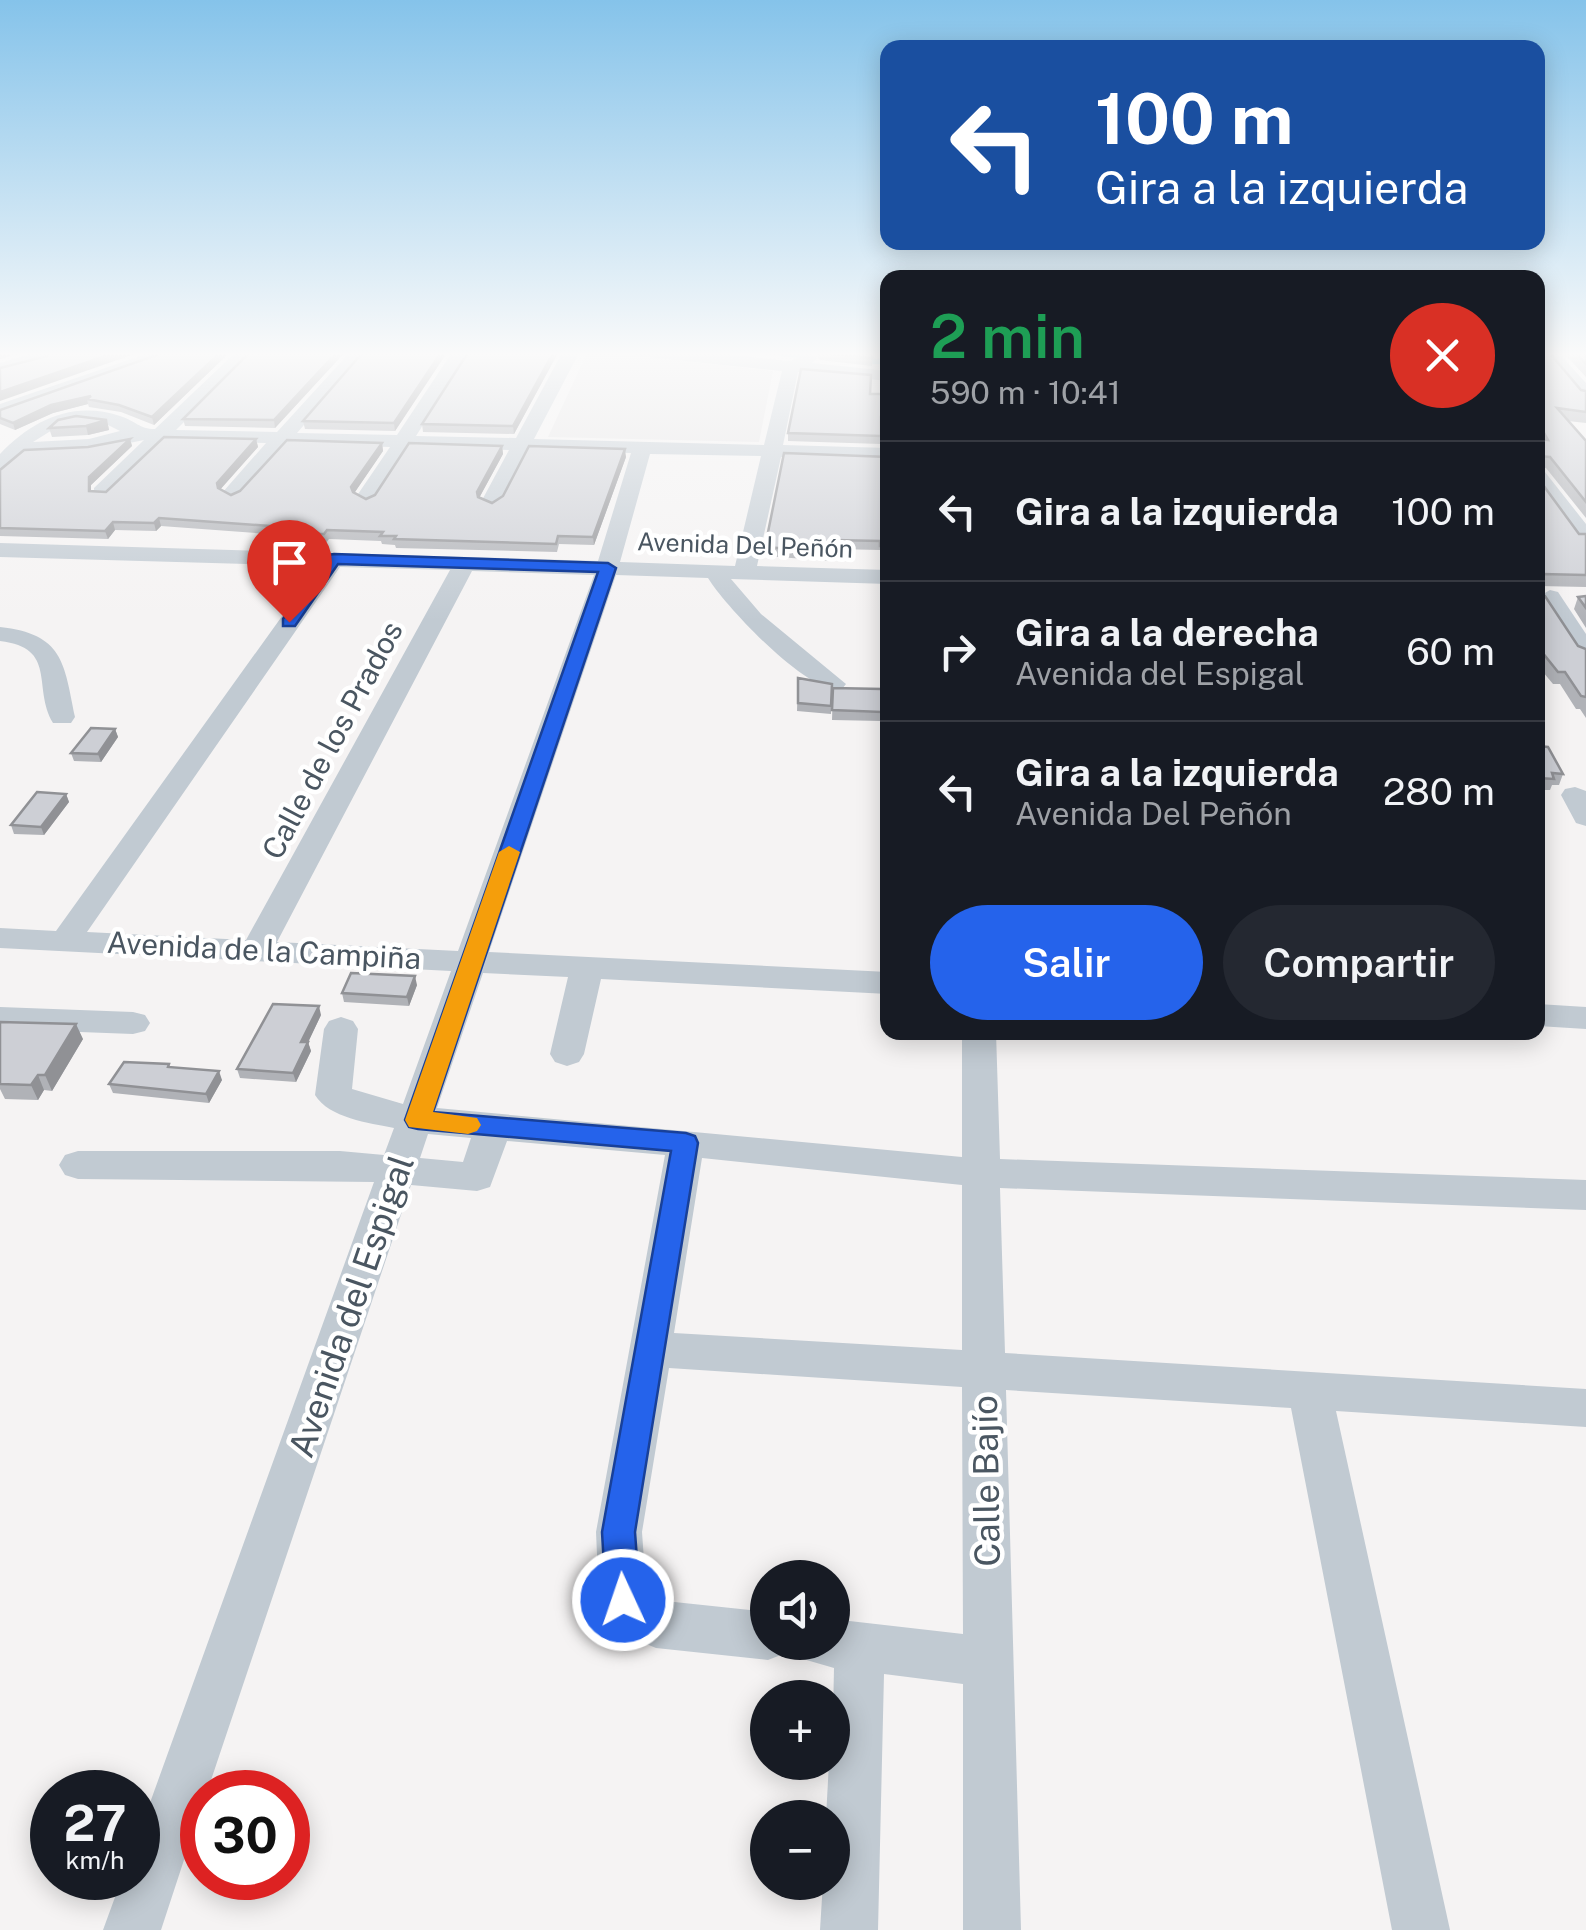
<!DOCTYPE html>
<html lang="es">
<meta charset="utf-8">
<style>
:root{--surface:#171b24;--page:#242831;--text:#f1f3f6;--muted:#9ea1a6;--line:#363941;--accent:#2563eb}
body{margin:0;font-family:"Public Sans",sans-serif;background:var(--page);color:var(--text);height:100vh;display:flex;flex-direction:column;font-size:38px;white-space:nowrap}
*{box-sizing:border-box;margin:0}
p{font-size:32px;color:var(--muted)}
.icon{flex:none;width:55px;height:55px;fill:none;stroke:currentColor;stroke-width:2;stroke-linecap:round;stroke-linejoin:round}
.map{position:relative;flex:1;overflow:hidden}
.panel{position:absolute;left:880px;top:270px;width:665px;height:770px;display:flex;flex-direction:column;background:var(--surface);border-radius:20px;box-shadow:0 5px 25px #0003}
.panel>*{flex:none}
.guide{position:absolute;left:880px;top:40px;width:665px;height:210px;border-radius:20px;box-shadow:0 5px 25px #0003;background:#1a4fa0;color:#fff;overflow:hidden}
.controls{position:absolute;left:750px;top:1560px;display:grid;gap:20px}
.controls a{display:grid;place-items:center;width:100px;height:100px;border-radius:50%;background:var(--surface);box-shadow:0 5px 25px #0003;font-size:50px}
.speed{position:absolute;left:30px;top:1770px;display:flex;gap:20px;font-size:50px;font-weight:700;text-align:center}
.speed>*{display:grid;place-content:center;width:130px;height:130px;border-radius:50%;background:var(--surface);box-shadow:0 5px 25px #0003;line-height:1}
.speed small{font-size:25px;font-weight:400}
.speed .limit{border:15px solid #d22;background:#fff;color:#111}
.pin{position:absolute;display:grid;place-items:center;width:85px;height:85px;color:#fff;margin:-102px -42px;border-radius:50% 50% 50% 0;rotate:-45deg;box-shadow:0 0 10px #0007}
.pin .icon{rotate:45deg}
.me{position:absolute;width:110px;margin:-55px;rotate:357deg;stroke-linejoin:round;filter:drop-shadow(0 0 8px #0008)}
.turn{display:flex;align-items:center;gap:35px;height:210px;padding:0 50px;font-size:45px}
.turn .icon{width:130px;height:130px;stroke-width:2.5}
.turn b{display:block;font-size:70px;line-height:85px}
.round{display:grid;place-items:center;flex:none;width:105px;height:105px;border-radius:52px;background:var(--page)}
.overview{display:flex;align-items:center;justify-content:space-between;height:170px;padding:0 50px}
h1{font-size:60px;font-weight:600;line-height:75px;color:#1e9e55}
.action{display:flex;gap:20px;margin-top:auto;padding:20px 50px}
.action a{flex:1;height:115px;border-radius:60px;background:var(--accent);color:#fff;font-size:40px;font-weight:600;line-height:115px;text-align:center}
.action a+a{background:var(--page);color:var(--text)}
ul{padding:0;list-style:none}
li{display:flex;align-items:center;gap:30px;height:140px;padding:0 50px;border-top:2px solid var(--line)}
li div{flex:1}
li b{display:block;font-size:38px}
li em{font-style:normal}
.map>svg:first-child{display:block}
</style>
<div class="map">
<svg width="1586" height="1930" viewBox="0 0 1586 1930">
<rect width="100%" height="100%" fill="#f5f3f3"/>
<path fill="#e6e4e5" d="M588 351 773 371 759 442 548 437Z"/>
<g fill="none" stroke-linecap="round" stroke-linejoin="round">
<path stroke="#90daee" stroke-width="5" d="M761 351 802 356
M862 361 888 362"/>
<path fill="#c1cad2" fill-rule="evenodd" d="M41 351 48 352V360L0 374V363Z
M155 351H180L0 415V404Z
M237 351H255L176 430 277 432 351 351H368L297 433 397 435 453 351H470L416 436 516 438 563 351H580L534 439 764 445 782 371 637 356 629 351H691L790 361 809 353 817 358 812 363 888 371V381L798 372 783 445 888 448V460L781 457 757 566 888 570V584L731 579 761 614 846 684 842 689C810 697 725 606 708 578L616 575 489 952 888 972V994L601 979 584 1054 579 1062 567 1066 555 1062 550 1054 568 977 483 973 437 1108 962 1157V1032H996L1000 1159 1586 1180V1210L1000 1188 1005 1353 1586 1389V1427L1336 1411 1450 1930H1392L1291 1408 1006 1390 1021 1930H963V1684L884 1674 878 1930H820L823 1882H832V1818H826L829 1762H832L834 1668 803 1659 796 1642H832V1619L963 1634 962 1387 669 1368 642 1532 646 1588 665 1601 768 1612V1642H790L786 1653 768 1660 656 1648 639 1641 606 1617 599 1600 596 1532 665 1155 507 1141 490 1187 477 1191 411 1185 207 1792H202V1805L161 1930H103L122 1878H138V1836L374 1182 78 1179 65 1175 59 1165 65 1155 78 1151H340L384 1155 394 1128C369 1123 329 1118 315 1095L324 1029 329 1021 341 1017 353 1021 358 1029 352 1089 403 1104 451 971 0 948V928L56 931 318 566 0 557V543L598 561 631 453 528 450 501 502 491 508 481 502 509 450 408 447 373 501 366 503 356 497 390 447 287 444 239 497 232 499 222 493 266 443 165 441 108 496H94V488L144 440 90 451 22 454 0 471V454C32 420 73 400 120 416 136 421 139 429 155 429ZM78 422 104 423 120 431 89 439 33 442 57 427ZM650 454 761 456 735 566 620 562ZM340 567 450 570 246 940 87 932ZM472 571 594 575 458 951 277 942ZM428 1134 471 1138 463 1162 420 1158ZM702 1158 962 1185V1350L674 1333Z
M1540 351H1557L1586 383V399L1580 398Z
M1538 470 1545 472 1586 524V544L1578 543 1538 489Z
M1550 590 1558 592 1586 634V659L1577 657 1538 597Z
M0 627C63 634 64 662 75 717L71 723H53C32 687 58 648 0 641Z
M1575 787 1586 791V826L1576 823 1561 795 1565 789Z
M1538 1004 1586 1007V1029L1538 1026Z
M0 1007 133 1012 145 1015 150 1023 145 1031 133 1034 0 1029Z"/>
</g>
<path fill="#b0b2b7" d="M251 351H346L275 428 185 426 183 419Z
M364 351H448L395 431 305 429 303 421Z
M559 351 514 434 423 432 422 424Z
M812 351H888V352H873L872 366 820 360Z
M1538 351 1581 390 1586 391V423L1568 421 1586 441V518L1546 468 1539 467 1538 478 1579 534H1586V587L1539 586 1540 594 1578 646 1586 649V718L1580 709H1576L1560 684H1553L1538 666Z
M1562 351H1586V377Z
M228 354 154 425 121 412 89 407 88 404 53 413 15 430 0 424V410Z
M870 394H888V425L881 424V444L788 441V433Z
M107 420 109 430 88 435 52 437 49 428Z
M130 439 132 446 91 485V491L106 492 256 439 258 447 220 489 231 495 382 443 383 451 354 493 366 499 502 446 503 454 479 498 492 503 626 457 594 545 559 544 557 552 396 548 395 545 382 544 381 541 329 539 326 543 297 542 295 536 161 526 156 531 115 530 108 539 0 536V470L88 447Z
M888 457V555H880V550L835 549 831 561 765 556V547Z
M1586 596V628L1574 609 1578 597Z
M798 678 832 684 831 714 797 711Z
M833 688 882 689V721L832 720Z
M115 729 118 737 101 762 74 761 71 753Z
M1538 746 1563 774 1559 785H1552L1550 790H1538Z
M66 794 69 802 44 835 14 834 11 825Z
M417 985 409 1006 344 1002 342 993Z
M321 1015 308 1042 311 1051 296 1082 240 1078 237 1069Z
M0 1022 83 1039 52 1091 44 1090 38 1100 5 1099 0 1089Z
M171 1067 222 1080 209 1103 113 1093 109 1084Z"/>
<path fill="#909195" d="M0 351H28L0 359Z
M120 351H143L0 401V392Z
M222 351H228V354L154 425 152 417Z
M338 351H346L275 428 274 420Z
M442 351H448L395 431 394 423Z
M554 351H559L514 434 513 426Z
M91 396 87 399 88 404 53 413 15 430 13 423 51 405Z
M107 420 109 430 88 435 86 426Z
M130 439 132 446 91 485V499L89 491V477Z
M256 439 258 447 219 491 217 483Z
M382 443 383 451 353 495 351 487Z
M502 446 503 454 478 500 477 492Z
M625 449 626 457 594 545 593 537Z
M159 518 161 526 156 531 154 523Z
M113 522 115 530 108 539 105 531Z
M115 729 118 737 101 762 98 754Z
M66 794 69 802 44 835 41 827Z
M415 976 417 985 409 1006 407 997Z
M319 1006 321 1015 304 1051 301 1042Z
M76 1024 83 1039 52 1091 45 1075Z
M308 1042 311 1051 296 1082 293 1073Z
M219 1071 222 1080 209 1103 206 1094Z
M38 1075 44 1090 38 1100 31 1085Z"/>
<path fill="#cdcfd5" stroke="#909195" stroke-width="2.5" d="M48 351H120L0 392V368L47 356Z
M168 351H222L152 417 119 405 87 399 91 396 51 405 13 423 0 418V410Z
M251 351H338L274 420 183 419Z
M364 351H442L394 423 303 421Z
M469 351H554L513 426 422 424Z
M819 351H873L872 358 820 353Z
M1538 351H1548L1581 390 1586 391V412L1557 408 1586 441V502L1550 457 1539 456 1538 478 1579 534H1586V575L1542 574 1538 578 1540 594 1545 596 1578 646 1586 649V697L1581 696 1565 672H1558L1538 647V439L1548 440 1538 422Z
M1574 351H1586V364Z
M801 369 871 375 870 394H888V417H881V436L788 433Z
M76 416 107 420 86 426 49 428 58 420Z
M164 437 256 439 217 483 218 488 231 495 240 491 287 440 382 443 351 487 353 492 366 499 375 495 409 443 502 446 477 492 478 497 492 503 503 496 529 446 625 449 593 537 558 536 556 544 394 539 396 536H380L383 532 327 530 324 534H295L299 528 159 518 154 523 113 522 105 531 0 528V470L24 450 88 447 130 439 89 477V491L106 492Z
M784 453 888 457V546H880V541L835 540 831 552 765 547Z
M1586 596V608L1578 597Z
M798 678 832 684 831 706 798 703Z
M833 688 882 689V712L832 710Z
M91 728 115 729 98 754 71 753Z
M1538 746 1548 747 1563 774 1552 773 1554 779 1538 778Z
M37 792 66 794 41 827 11 825Z
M351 973 415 976 407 997 342 993Z
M273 1004 319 1006 301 1042H308L293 1073 237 1069Z
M0 1022 76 1024 45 1075H38L31 1085 0 1084Z
M124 1062 169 1064 168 1067 219 1071 206 1094 109 1084Z"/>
<linearGradient id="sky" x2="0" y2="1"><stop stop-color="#85c3ea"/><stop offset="0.57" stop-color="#fafafa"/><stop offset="1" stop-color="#fafafa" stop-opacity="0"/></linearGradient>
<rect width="1586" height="621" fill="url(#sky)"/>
<path fill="#2563eb" stroke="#184099" stroke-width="2.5" d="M334 554 608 563 616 568 433 1112 686 1133 695 1136 698 1143 635 1532 640 1600 635 1611 623 1616 611 1611 606 1600 602 1532 671 1151 418 1129 409 1127 405 1120 598 572 338 564 295 626H283V619L328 555Z"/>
<path fill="#f59e0b" d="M509 846 520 852 433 1112 477 1118 481 1125 477 1131 468 1134 409 1127 405 1120 499 852Z"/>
<g text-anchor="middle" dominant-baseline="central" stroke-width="9" stroke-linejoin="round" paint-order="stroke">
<g font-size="25" fill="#4a5661" stroke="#fff">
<text transform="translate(745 545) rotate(2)">Avenida Del Peñón</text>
</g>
<g font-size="30" fill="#4a5661" stroke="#fff">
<text transform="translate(332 740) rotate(-62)">Calle de los Prados</text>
<text transform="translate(264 950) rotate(3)">Avenida de la Campiña</text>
</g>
<g font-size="35" fill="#4a5661" stroke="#fff">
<text transform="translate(351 1306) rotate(-71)">Avenida del Espigal</text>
<text transform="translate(986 1481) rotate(-91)">Calle Bajío</text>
</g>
</g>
</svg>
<div class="controls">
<a><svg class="icon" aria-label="sound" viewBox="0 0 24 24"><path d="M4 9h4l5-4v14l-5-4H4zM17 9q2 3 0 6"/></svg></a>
<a>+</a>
<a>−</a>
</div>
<div class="speed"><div>27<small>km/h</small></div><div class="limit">30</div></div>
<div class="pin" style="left:289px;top:622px;background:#d93025"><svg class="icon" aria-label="arrive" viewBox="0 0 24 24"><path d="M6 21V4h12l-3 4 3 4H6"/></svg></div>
<svg class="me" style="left:623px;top:1600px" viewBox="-20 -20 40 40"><circle r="17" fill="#2563eb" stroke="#fff" stroke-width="3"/><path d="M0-11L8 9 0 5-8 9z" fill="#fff"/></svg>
<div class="guide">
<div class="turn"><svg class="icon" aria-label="left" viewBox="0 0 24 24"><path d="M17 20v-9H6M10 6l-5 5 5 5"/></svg><div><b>100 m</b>Gira a la izquierda</div></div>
</div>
<section class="panel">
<div class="overview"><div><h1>2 min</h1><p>590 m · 10:41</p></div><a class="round" style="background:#d93025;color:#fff"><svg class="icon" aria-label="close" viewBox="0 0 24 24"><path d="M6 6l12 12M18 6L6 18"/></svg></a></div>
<ul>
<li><svg class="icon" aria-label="left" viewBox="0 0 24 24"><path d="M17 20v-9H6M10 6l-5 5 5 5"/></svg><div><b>Gira a la izquierda</b></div><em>100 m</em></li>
<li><svg class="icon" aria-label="right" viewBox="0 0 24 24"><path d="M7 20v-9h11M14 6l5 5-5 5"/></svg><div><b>Gira a la derecha</b><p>Avenida del Espigal</p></div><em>60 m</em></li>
<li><svg class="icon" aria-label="left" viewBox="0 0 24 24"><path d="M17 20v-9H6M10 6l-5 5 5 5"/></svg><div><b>Gira a la izquierda</b><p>Avenida Del Peñón</p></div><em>280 m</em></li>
</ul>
<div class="action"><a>Salir</a><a>Compartir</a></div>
</section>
</div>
